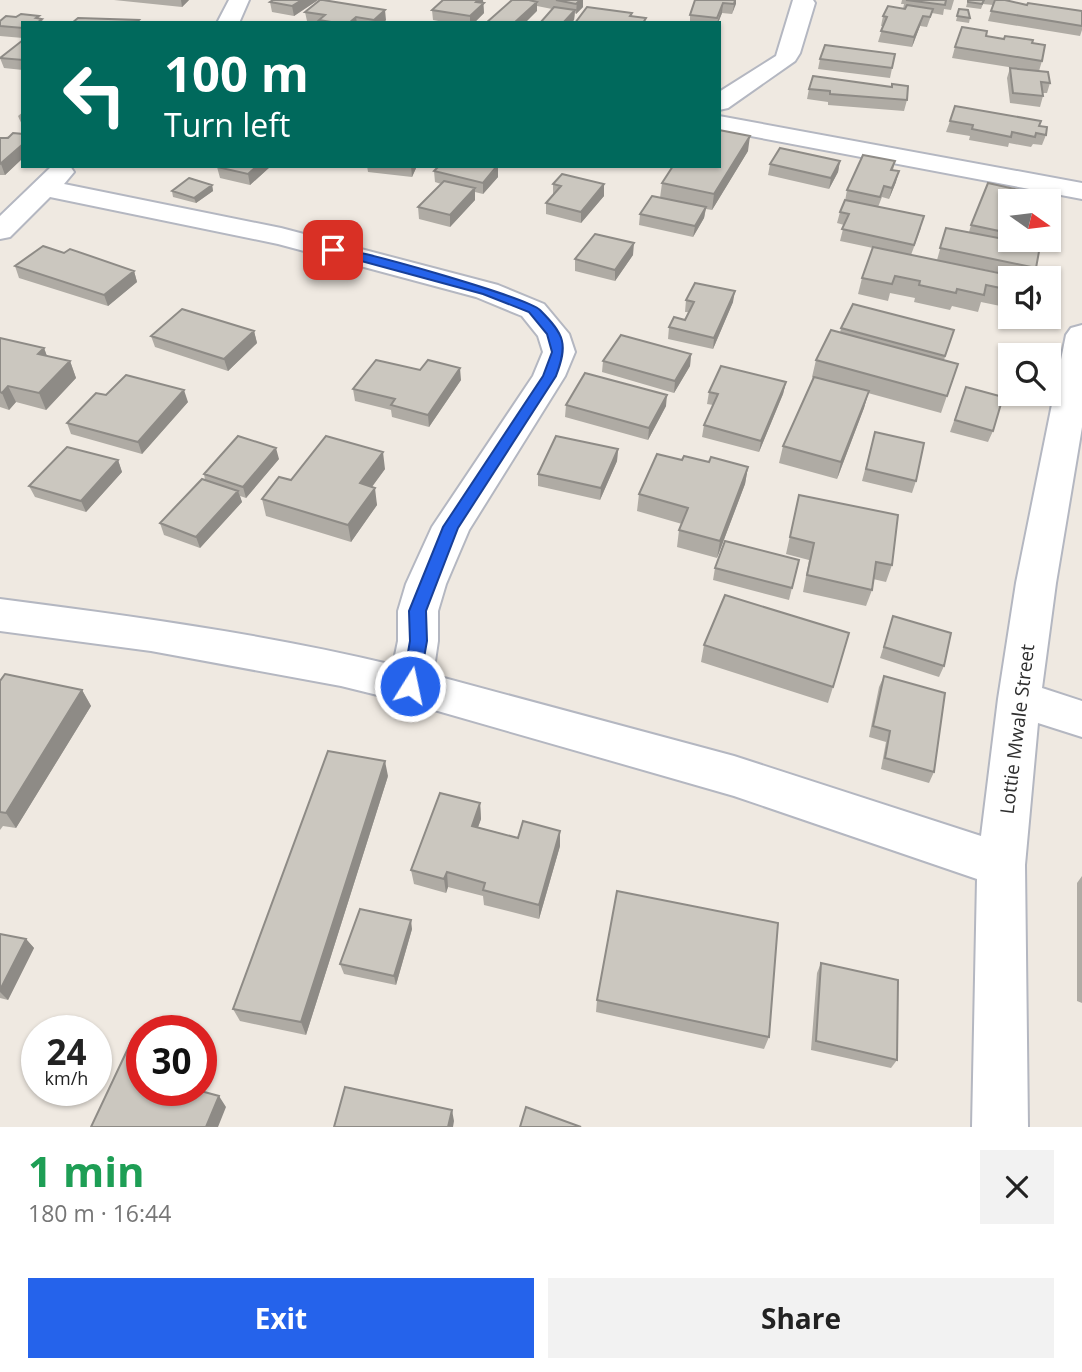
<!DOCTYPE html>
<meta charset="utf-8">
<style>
:root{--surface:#fff;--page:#f2f2f2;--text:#222;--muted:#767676;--accent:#2563eb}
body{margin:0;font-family:"Open Sans",sans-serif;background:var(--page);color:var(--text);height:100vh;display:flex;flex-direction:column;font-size:26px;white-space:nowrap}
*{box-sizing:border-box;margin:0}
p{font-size:23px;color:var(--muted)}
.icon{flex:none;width:38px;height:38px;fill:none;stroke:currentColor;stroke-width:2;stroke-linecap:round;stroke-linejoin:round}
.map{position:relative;height:1127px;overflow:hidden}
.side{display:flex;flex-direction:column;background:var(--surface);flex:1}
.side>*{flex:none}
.banner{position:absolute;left:21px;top:21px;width:700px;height:147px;border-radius:0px;box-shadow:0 2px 5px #0004;background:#00695c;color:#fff;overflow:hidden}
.needle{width:46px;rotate:104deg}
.fabs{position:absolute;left:998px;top:189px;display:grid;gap:14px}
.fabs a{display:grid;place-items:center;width:63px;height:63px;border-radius:0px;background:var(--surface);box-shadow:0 2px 5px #0004;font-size:35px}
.speed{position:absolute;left:21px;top:1015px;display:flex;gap:14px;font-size:35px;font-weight:700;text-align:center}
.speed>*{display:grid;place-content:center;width:91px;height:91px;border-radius:50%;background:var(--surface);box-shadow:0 2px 5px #0004;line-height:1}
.speed small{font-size:18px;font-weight:400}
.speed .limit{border:10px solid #d22;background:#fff;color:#111}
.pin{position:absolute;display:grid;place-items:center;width:60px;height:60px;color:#fff;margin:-30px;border-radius:14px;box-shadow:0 4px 10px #0006}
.me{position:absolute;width:77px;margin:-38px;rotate:10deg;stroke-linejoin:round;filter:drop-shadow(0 0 5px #0008)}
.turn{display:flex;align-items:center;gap:24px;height:147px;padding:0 28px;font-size:32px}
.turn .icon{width:91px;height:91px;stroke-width:2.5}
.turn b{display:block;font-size:49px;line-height:60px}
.round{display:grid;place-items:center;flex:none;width:74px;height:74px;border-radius:0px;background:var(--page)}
.head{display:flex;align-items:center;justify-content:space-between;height:119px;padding:0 28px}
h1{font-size:42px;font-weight:700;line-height:52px;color:#1e9e55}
.button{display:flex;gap:14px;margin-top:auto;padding:14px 28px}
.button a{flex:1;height:80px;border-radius:0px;background:var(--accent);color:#fff;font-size:28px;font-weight:700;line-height:80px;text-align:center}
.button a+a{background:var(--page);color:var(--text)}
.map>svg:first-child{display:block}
</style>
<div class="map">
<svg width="1082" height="1127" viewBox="0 0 1082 1127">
<rect width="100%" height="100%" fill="#efe9e1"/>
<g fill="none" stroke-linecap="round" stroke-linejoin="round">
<g stroke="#b4b7c1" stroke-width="4">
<path id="minor" d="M229 0H249L239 23H217Z
M793 0H813L815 3 800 53 795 61 728 108 719 110V92L776 56Z
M719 116 1082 183V199L719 130Z
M52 166H70L74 172 64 184 281 228 498 285 544 304 569 334 575 352 565 376 469 530 446 584 438 611V641L433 675 734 756 981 836 998 699 1016 583 1066 335 1071 328 1082 325V427L1056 583 1042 688 1082 701V737L1038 723 1025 865 1028 1127H972L977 879 734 796 410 703 341 686 151 651 0 631V599C132 616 264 634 393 665L398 641V611L406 584 432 527 533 376 543 352 538 336 522 316 476 297 278 244 50 197 10 237 0 239V216Z"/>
</g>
<use href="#minor" fill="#fff" fill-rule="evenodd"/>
</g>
<path fill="#afaba4" d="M114 0H189L182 7Z
M318 0 294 16 272 12 270 2Z
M443 0H483L484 13 474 23H449L433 20 432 10Z
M512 0H583V7L576 14 575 13 574 20 552 9 537 6V11Z
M695 0H736L732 14 722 13 718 23H690V15Z
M902 0H954L951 10 944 9 943 15 932 13 927 27 920 26 912 47 878 42 883 26H881L883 16 903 9 904 4H901Z
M968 0H1005L1027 5 1082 11V30L1080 36 988 21 993 5 983 4 981 9 966 7Z
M959 9 970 18 969 23 956 21Z
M305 12 386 20 383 23H314L307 21Z
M42 19 43 23H23V38L0 36V21Z
M986 36 1032 43 1042 61 1039 71 1050 83 1047 93H1043V96L1040 107 1010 103 1007 78 1010 68 1028 70 952 58 955 47Z
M23 40V70L4 68 0 58Z
M895 54 890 78 818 69 820 59Z
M809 89 907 100 904 111 828 105V102L807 99Z
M23 112V127L18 116Z
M950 121 1039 126 1046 135 1042 145 1033 144 1031 147 1009 143 1008 147 969 140 970 136 946 132Z
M23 134V158L5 175H0V138Z
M748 151 712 210 706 209 704 218 693 237 639 225 640 214 660 198 662 183Z
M840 161 838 172 829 189 768 175 770 164Z
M895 161 893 170 896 182 889 199 882 197 878 207 921 228 911 255 1010 278V308L981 302 978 312 952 306 950 310 914 302 915 298 890 293 888 301 858 294 862 278 873 248 840 241 844 225 837 223 840 212 845 201 847 190Z
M218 166H271L250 185 220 178 217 167Z
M367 166H417L412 177 368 172Z
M434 171 498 177 483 194 475 192V200L450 227 419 219 418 207 441 184 435 182Z
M553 184 604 196 581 223 546 214V203L553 195Z
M212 185 213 191 196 203 173 197 172 191Z
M1010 201V234L1004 233 1002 239 1036 268 1032 278H1027L937 260 946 228 969 232 971 225Z
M64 253 134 271 137 282 108 306 19 278 15 266Z
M633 255 615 281 575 271V259Z
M686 300 733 302 713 349 668 339 669 327 685 320 689 312H685Z
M841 328 954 330 944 360 958 364 941 413 868 393 864 408 837 479 779 463 783 446 813 378 812 377 816 360 840 333Z
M254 331 257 343 228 371 155 347 151 336Z
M0 338 44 348 47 356 70 361 76 378 46 410 16 402 9 410 0 407Z
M691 354 690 366 674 393 602 372 603 361Z
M461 380 429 427 392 417 391 410 355 401 353 389Z
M786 382 783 394 759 452 702 437 704 425 713 405 707 404 709 392Z
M966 387 993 431 988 442 950 432Z
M106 395 188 402 142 454 71 434 67 423Z
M566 405 666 406 648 440 565 417Z
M875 432 916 481 912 493 862 481Z
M618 449 617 461 600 500 538 486V474Z
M279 459 246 498 240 496 242 502 200 548 164 535 160 523 205 480 204 474Z
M118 460 122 472 86 512 35 497 29 486Z
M682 460 748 467 745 484 717 558 677 547 679 530 682 524 637 511 639 494Z
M385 469 372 487 377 505 351 542 266 516 262 499 291 480Z
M799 495 892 565 886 582 873 579 872 590 866 606 803 592 809 560 786 554Z
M799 560 789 600 713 580 715 568Z
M893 616 944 666 939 677 880 658Z
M704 645 833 687 828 703 701 662Z
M884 676 934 772 929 783 881 769 886 742 869 737 879 687Z
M0 681 82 690 91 706 16 828 3 826 0 830Z
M388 776 306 1035 240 1021 233 1009Z
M480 803 481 819 478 827 518 838 560 831V846L539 919 484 905 483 896 448 887 446 893 414 884 411 870Z
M1082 876V1003L1077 1001V883Z
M412 929 396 985 344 974 340 964Z
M0 934 26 939 34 948 8 1000 0 998Z
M821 963 897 1060 891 1068 811 1050 817 973Z
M597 1000 769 1037 764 1049 596 1012Z"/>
<path fill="#8e8b86" d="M181 0H189L182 7Z
M302 0H318L294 16 292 6Z
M478 0H483L484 13 474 23H470V16L476 2Z
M577 0H583V7L576 14Z
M735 0H736V4L732 14Z
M537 2V11L525 23H514Z
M723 3 722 13 718 23H717Z
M385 10 386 20 383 23H375L374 20Z
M575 10 574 20 572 23H563Z
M923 16 920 26 912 47 914 37Z
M356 17 357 23H349Z
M750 136 748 151 712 210 714 194Z
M23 144V158L5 175 1 164Z
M840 161 838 172 829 189 831 178Z
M257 166H271L250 185 248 174Z
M411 166H417L412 177Z
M498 166V177L483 194V183Z
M899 171 896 182 889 199 892 188Z
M604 184V196L581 223V212Z
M212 185 213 191 196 203 194 198Z
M475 188V200L450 227V215Z
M706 207 704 218 693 237 695 226Z
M634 243 633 255 615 281V270Z
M134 271 137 282 108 306 104 295Z
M735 291 733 302 713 349 714 338Z
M254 331 257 343 228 371 224 359Z
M44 348 50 365 38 354Z
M691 354 690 366 674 393 675 381Z
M70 361 76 378 46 410 39 393Z
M460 368 461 380 429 427 428 415Z
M786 382 783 394 759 452 761 441Z
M8 386 16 402 9 410 2 393Z
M184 390 188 402 142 454 138 442Z
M869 391 864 408 837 479 841 462Z
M667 395 666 406 648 440 649 428Z
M276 448 279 459 246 498 243 487Z
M618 449 617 461 600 500 601 488Z
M383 452 385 469 362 500 360 483Z
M118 460 122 472 86 512 81 501Z
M748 467 745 484 717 558 720 541Z
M375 488 377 505 351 542 348 525Z
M238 491 242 502 200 548 196 537Z
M82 690 91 706 16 828 6 813Z
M385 761 388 776 306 1035 301 1022Z
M480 803 481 819 473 841 472 826Z
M560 831V846L539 919V905Z
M447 872 448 887 446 893 444 879Z
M411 920 412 929 396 985 394 976Z
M26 939 34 948 8 1000 0 992V990Z
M219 1096 226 1107 218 1127H206Z
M452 1110 454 1121 453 1127H448Z"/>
<path fill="#cbc7bf" stroke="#8e8b86" stroke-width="2" d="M273 0H302L292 6 270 2Z
M320 0H323L385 10 374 20 356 17 349 23H337L319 20 325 15 305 12Z
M443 0H478L476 2 484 3 470 16 432 10Z
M512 0H529L537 2 514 23H486Z
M556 0H580L576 4Z
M695 0H735L734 4 723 3 717 18 690 15Z
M906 0H946L945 5Z
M968 0H984L982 4 968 2Z
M995 0H1005L1027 5 1028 3 1082 11V26L991 11Z
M907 5 933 9 930 17 923 16 914 37 881 31 887 17 883 16 888 6 905 9Z
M554 7 575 10 563 23H540Z
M587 7 632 13 630 16 646 18 643 23H575Z
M959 9 968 10 970 18 957 16Z
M21 14 39 16 36 18 42 19 37 23H23V28L0 26V21L6 16 16 17Z
M78 18 139 20 136 23H72Z
M962 27 987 31 986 36 1004 39 1005 36 1033 40 1032 43 1045 45 1042 61 955 47Z
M23 40V60L0 58Z
M825 45 895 54 892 68 820 59Z
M1010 68 1048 72 1050 83 1041 82 1043 96 1013 93Z
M813 76 892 87V84L908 86 907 100 830 94V91L809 89Z
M955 106 1041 121 1039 126 1047 127 1046 135 1036 133 1035 137 1012 132 1011 137 972 129 973 125 950 121Z
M719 130 750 136 714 194 662 183 673 166H719Z
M13 133 23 134V144L0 164V138H8Z
M780 148 840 161 831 178 770 164Z
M863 155 895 161 891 170 899 171 892 188 884 186 880 197 847 190Z
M218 166H257L248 174 217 167Z
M439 166H497L483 183 434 171Z
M562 174 604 184 581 212 546 203 561 186 553 184Z
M189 178 212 185 194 198 172 191Z
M444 181 475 188 450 215 418 207Z
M988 183 1041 195 1038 201H1010V222H1008L1004 232 971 225Z
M652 196 706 207 695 226 640 214Z
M845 200 924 216 914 245 842 229 849 214 840 212Z
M946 228 1040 246 1036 268 940 248Z
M595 234 634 243 615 270 575 259Z
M43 246 64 253 70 249 134 271 104 295 15 266Z
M873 247 1023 278H1010V290L986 285 984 295 957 289 956 293 919 285 920 281 895 276 892 284 862 278Z
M695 283 735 291 714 338 669 327 674 317 685 320 694 302 686 300Z
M853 304 954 330 945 356 841 328Z
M182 309 254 331 224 359 151 336Z
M831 330 958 364 947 396 816 360Z
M621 335 691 354 675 381 603 361Z
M0 338 44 348 38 354 70 361 39 393 8 386 2 393 0 392Z
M376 360 420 370 428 360 460 368 428 415 391 405 395 399 353 389Z
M721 366 786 382 761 441 704 425 718 394 709 392Z
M585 373 667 395 649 428 566 405Z
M126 375 184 390 138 442 67 423 96 393 106 395Z
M814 377 869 391 841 462 783 446Z
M966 387 1003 397 993 431 955 420Z
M875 432 924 443 916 481 866 469Z
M238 436 276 448 243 487 204 474Z
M326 436 383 452 360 483 375 488 348 525 262 499 279 477 291 480Z
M556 436 618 449 601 488 538 474Z
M67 447 118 460 81 501 29 486Z
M657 454 682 460 684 456 709 462 711 457 748 467 720 541 679 530 688 508 639 494Z
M202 479 238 491 196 537 160 523Z
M799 495 898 515 892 565 876 562 872 590 807 575 814 543 790 537Z
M725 541 799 560 792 588 715 568Z
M725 595 849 633 833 687 704 645Z
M893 616 951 633 944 666 884 647Z
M5 674 82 690 6 813 0 812V681Z
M884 676 945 693 934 772 885 758 890 731 873 726Z
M328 751 385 761 301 1022 233 1009Z
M440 793 480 803 472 826 518 838 523 821 560 831 539 905 483 890 485 883 447 872 444 879 411 870Z
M617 891 778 923 769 1037 597 1000Z
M360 909 411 920 394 976 340 964Z
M0 934 26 939 0 990Z
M821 963 898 980 897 1060 816 1041Z
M132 1040 142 1042V1090H197L219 1096 206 1127H91Z
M345 1087 452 1110 448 1127H334Z
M526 1107 581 1127H520Z"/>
<path fill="#2563eb" stroke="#184099" stroke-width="2" d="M328 247C345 245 529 298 540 310 565 335 568 344 556 376L458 528 426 611 427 641 419 686 417 691H404L402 686 410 641 409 611 443 527 543 376 552 352 547 334 529 312 483 294 328 252Z"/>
<g text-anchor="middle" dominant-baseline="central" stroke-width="5" stroke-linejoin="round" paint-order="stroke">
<g font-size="19" fill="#2e2e2e" stroke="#fff">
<text transform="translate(1017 729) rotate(-83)">Lottie Mwale Street</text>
</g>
</g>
</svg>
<div class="fabs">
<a><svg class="needle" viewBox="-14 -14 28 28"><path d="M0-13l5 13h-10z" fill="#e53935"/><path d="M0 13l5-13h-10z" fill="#767676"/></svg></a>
<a><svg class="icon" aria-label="sound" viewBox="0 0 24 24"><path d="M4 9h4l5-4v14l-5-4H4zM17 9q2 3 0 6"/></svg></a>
<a><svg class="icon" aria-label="search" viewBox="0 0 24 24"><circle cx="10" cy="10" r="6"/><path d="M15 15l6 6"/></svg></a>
</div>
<div class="speed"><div>24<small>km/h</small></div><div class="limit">30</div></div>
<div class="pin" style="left:333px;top:250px;background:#d93025"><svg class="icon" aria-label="arrive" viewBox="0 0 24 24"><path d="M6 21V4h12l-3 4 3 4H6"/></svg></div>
<svg class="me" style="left:410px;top:686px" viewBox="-20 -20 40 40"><circle r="17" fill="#2563eb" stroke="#fff" stroke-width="3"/><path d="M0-11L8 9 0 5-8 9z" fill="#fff"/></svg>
<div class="banner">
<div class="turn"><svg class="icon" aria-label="left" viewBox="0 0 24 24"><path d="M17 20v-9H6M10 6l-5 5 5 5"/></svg><div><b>100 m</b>Turn left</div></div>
</div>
</div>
<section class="side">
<div class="head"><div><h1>1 min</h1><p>180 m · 16:44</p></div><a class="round"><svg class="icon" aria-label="close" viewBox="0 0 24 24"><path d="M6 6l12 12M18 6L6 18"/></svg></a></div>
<div class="button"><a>Exit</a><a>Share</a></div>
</section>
